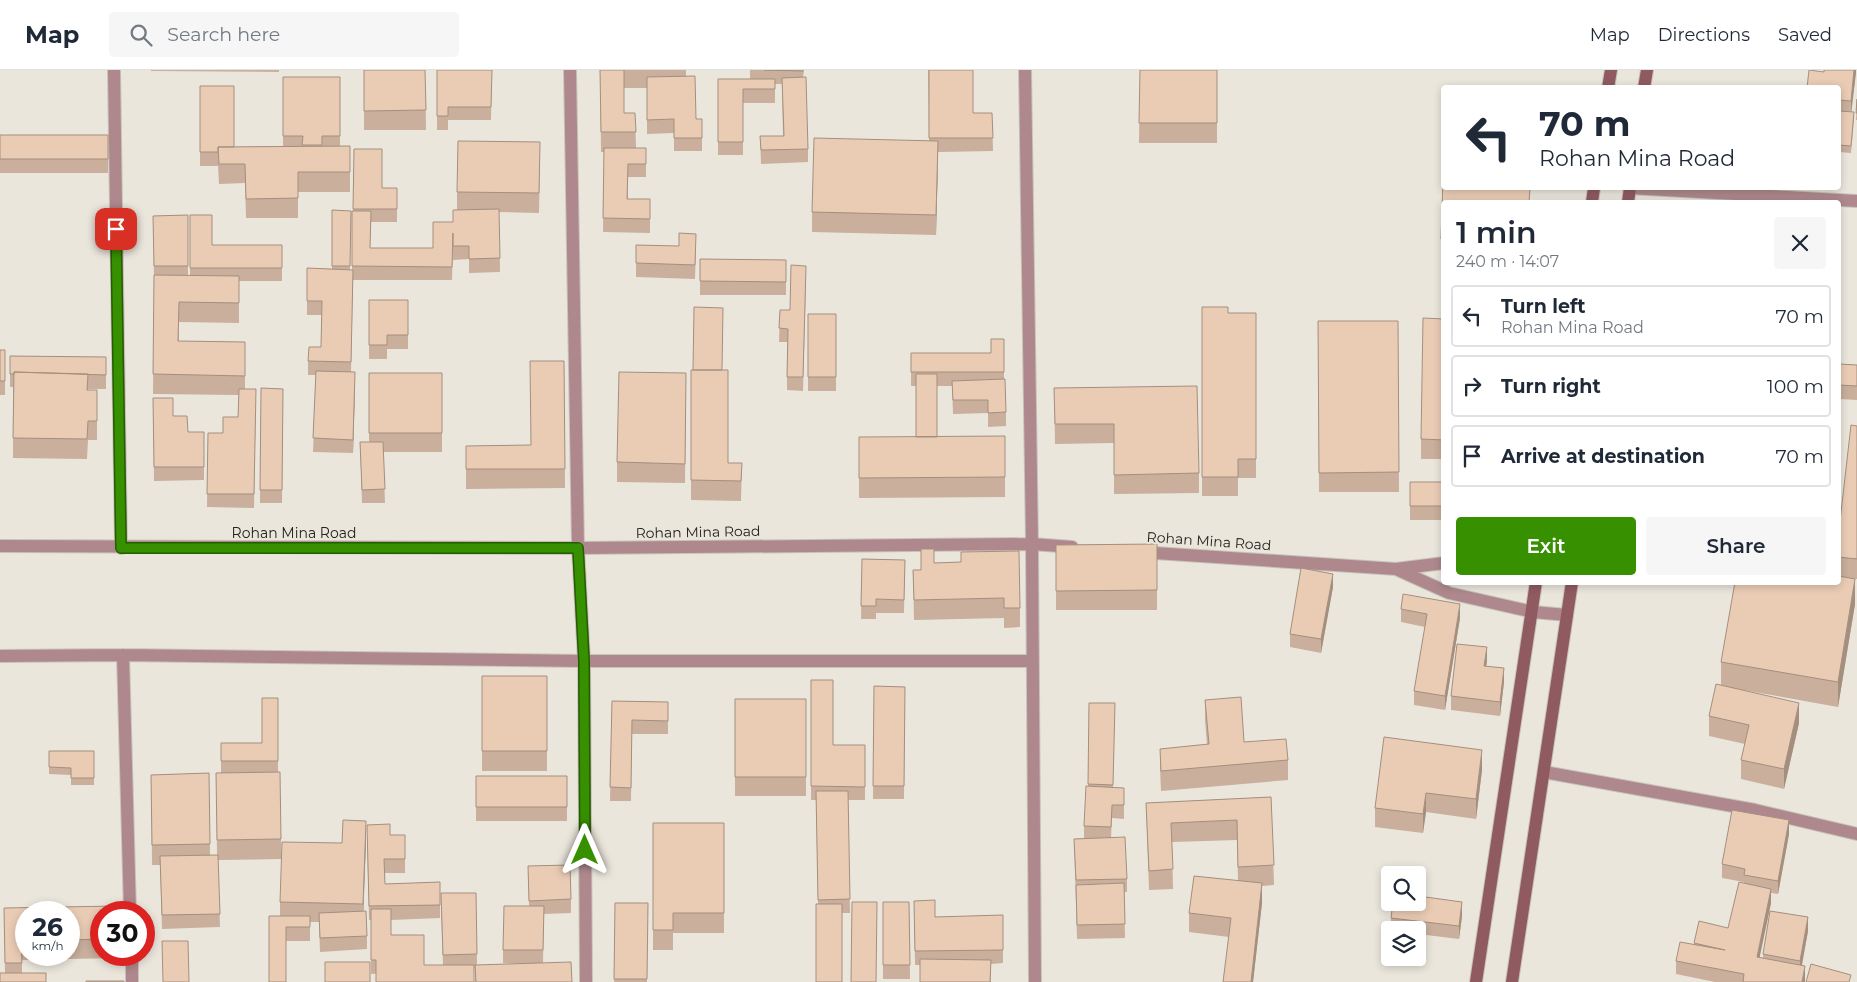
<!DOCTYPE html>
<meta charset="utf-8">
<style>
:root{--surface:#fff;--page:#f6f6f7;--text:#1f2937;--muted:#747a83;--line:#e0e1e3;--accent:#379000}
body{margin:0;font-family:Montserrat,sans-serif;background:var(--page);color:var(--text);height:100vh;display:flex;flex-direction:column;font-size:19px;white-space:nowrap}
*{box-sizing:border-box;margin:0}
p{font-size:16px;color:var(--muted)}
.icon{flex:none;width:28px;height:28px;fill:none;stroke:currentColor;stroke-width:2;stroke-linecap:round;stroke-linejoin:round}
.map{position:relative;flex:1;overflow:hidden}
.side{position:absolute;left:1441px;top:130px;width:400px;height:385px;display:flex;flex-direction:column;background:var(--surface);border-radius:5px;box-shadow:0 2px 8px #0003}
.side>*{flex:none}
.guide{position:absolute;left:1441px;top:15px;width:400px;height:105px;border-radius:5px;box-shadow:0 2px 8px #0003;background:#fff;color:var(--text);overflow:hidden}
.fabs{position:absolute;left:1381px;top:796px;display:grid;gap:10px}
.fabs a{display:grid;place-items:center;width:45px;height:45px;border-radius:5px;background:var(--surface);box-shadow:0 2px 8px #0003;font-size:25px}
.speed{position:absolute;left:15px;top:831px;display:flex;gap:10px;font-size:25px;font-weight:700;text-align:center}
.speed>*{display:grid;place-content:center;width:65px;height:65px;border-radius:50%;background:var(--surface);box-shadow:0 2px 8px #0003;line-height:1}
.speed small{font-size:12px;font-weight:400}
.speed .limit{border:8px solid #d22;background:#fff;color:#111}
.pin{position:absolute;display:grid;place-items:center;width:42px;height:42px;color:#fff;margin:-21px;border-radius:10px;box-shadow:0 2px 8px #0006}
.me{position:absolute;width:55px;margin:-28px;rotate:0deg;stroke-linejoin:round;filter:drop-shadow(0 0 4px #0008)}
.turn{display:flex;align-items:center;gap:18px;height:105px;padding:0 15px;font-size:22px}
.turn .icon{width:65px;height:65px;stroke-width:2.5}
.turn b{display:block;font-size:35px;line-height:42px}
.round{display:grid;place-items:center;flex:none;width:52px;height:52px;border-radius:5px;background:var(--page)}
.head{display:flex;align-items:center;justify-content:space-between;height:85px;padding:0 15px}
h1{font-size:30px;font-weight:600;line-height:38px}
.primary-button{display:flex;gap:10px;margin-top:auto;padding:10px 15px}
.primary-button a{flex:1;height:58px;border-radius:5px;background:var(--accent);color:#fff;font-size:20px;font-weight:600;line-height:58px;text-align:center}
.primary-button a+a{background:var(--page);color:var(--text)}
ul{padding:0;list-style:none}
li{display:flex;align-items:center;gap:15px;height:62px;margin:0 10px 8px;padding:0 5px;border:2px solid var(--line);border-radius:5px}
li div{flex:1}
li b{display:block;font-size:19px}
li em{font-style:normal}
header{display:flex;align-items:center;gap:30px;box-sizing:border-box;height:70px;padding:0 25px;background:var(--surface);border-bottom:1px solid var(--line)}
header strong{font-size:24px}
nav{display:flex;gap:28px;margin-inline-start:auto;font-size:18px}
.search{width:350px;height:45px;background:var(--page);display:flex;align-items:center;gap:12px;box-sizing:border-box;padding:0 18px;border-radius:5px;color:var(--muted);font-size:19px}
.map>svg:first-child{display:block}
</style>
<header>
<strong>Map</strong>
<div class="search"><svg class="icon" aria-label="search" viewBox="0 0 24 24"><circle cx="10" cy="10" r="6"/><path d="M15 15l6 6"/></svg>Search here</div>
<nav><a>Map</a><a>Directions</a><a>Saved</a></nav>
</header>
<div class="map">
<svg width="1857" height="912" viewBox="0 0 1857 912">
<rect width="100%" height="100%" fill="#ebe6dc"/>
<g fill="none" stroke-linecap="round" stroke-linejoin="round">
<g stroke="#c7c3ba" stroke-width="14">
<path id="street" d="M114 0 121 478
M570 0 578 478 584 591 586 912
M1025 0 1032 474 1035 912
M1629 118 1857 131
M0 476 578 478 1032 474 1072 477
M1140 482 1396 499 1444 493
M1396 499 1449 523 1533 542 1567 545
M123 585 130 842
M0 586 123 585 584 591H1032
M1544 702 1755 740 1857 764
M132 885V912"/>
</g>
<g stroke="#c7c3ba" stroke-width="14">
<path id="secondary" d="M1608 18 1611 0
M1644 18 1647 0
M1592 132 1594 118
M1628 132 1630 118
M1476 912 1536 512
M1512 912 1572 512"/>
</g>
<use href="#street" stroke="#ae888c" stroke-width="12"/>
<use href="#secondary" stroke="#905a61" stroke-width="12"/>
</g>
<path fill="#c9af9c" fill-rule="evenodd" d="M151 0H279V2L151 1Z
M364 0H425L426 60H364Z
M437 0H492L491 50H448V60H437Z
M600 0H686V6L696 49H702V81H674V63L647 64V18H624V43H635L636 78H646V107H628V129H650V163L603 162 604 82H601Z
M750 0H804L803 7 808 79V92L761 94 760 66H783L782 14H775V33H743V85H718V9H750Z
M928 0 973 43H992L993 81 938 82 936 165 812 162V142L929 71Z
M1140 0H1217V73H1139Z
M1856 0 1851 42 1854 49 1851 83 1839 82V18L1824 2Z
M283 7H340V76H350V122H298V148H246L245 113 219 114 218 96H200V16L234 77 283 76Z
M1857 29V50H1856Z
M0 65H108V103H0Z
M354 79 382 118H397V152H371L370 178H433L453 152 457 140V122L540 92 539 143 499 142 500 202 469 203V189L453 190V177L452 210H353L351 302 355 316 353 383 313 382 316 305H308V291L321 277 322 245H307V198L332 199V140L351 141 350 200H352Z
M1444 132V189H1441V169Z
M188 145V206H190V145L212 175H282V211H239V253L179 252V271L245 272V319H256L254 438 207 437 208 363H223L238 347 239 325 153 324 154 210 153 146Z
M636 175 696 177 695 209 636 207Z
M700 189 786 190V225H700Z
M806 210 803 321 787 320V272H779L780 240H790Z
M369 230H408V279H387V289H369Z
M1202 237 1228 243H1256V408H1238V426H1202Z
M808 244H836V321H808Z
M1444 249V450H1410V412H1443V389H1421V369Z
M1318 251H1398L1399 422H1319Z
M1004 269V309L1006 342V356L988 357V343L953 344 952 316H937V367L1005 366V427L859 428V367H916V316H911V283H991Z
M0 280H5V325H0Z
M10 286 106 287V319H88V320H97V370H88L87 389 13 388V317H10Z
M564 291 565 418 466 419V376L531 375Z
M1839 294 1857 295V330L1839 329Z
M691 300H723L728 393H742L741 431 691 430Z
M369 303H442V382H383L385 433H362L360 372H369Z
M261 318 283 319 282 433H260Z
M1054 318 1199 403V423L1114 424V373L1055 374Z
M686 323 685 413 617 412V392Z
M153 328 173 346 188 362H204V410L154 411Z
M1857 356V509H1855V534L1838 637 1743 620 1799 653 1784 719 1741 709V690L1745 674 1709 666V646L1721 615V592L1839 512V439V456Z
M1157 474V540H1056V475Z
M961 482 1020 538V557L1004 558V548L914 550 913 500H921L934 493 961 492Z
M862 489 905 490 904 543H876V549H861Z
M1333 517 1321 583 1290 577V564Z
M1401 539 1460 548 1445 640 1414 635V621L1425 557 1401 552Z
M1487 591 1486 596 1504 612 1500 646 1451 640V626Z
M482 606H547V701H482Z
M811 610 833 675H865V730H848L850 843H842L818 834 816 730H811Z
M874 616 905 617 904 729H873Z
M278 628V702L281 769V789L218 790 220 857 162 859 160 795H152L151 705 209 703 210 785H217L216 703H221V673H262Z
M735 629H806V726H735Z
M1205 630 1244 672 1288 690V710L1161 721 1160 698V679L1207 675 1205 650Z
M612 631 668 632V664H632L631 731H610Z
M1089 633H1115L1113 717 1124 731V749L1112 748 1111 768 1127 809V822H1124L1125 868 1077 869 1074 769 1084 768V756L1088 716Z
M94 681V715H71V705L49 704V697Z
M1482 700 1476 749 1426 742 1423 763 1375 757V738Z
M476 706H567V751H476Z
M1271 727 1274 815 1262 816V833L1253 912H1223L1229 867 1189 862V843L1238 811 1237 770 1172 772 1173 819 1149 820 1146 733Z
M653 753H724V863H673V880H653Z
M1789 764 1778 824 1771 823V833L1759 887 1763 888V884L1808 861 1802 896 1805 910V912H1715L1676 904V891L1694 874V873L1728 858 1744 812 1722 808V794Z
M390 765H405V803H385V814L440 812V848L391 850V865L424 895H443L441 837 476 823 477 895 522 894 503 893V880L529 836 528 796 571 829V843L544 844 543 893 572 912H475V898L371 904V850H369L367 768Z
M366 771 363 841 367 866V879L320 882 319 852H310V871H286L280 846V832L342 773Z
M914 831 935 847 1003 845V893L991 894V912H920V895H915Z
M883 832H909L910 909H883Z
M615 833H648L647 912H614Z
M4 838 101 842V885H117V888L22 890V903H5ZM26 842H69V885H26Z
M1462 846 1459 869 1418 864V860H1391V848Z"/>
<path fill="#a48f7f" d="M1854 0H1856V3L1851 45V31Z
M938 71V91L936 165V145Z
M355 302V316L353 383V370Z
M1333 504V517L1321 583V569Z
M1855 509V534L1838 637V612Z
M1460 534V548L1445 640V626Z
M1487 577V591L1484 609V596Z
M1504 598V612L1500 646V632Z
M1799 633V653L1784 719V699Z
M1482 680V700L1476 749V729Z
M1426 723V742L1423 763V744Z
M1789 750V764L1778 824V811Z
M366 751V771L363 853V834Z
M1262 813V833L1253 912H1251Z
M1771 819V833L1757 900V887Z
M1462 832V846L1459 869V856Z
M1808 847V861L1800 904V891Z
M1805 896V912H1802Z"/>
<path fill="#eaccb5" stroke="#a48f7f" d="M364 0H425L426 40 364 41Z
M437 0H492L491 37H448V46H437Z
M600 0H624V43H635L636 62H601Z
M764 0H803V1Z
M929 0H973V43H992L993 68H929Z
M1140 0H1217V53H1139Z
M1809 0 1824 2V0H1854L1851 31 1839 30V18H1807Z
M695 6 696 49H702V68H674V49L647 50V7Z
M283 7H340V66H322V75H302L303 66H283Z
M806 7 808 79 761 80 760 66H784L782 8Z
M718 9H775V19H743V72H718Z
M200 16H234V77H218V82H200Z
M1857 29V43H1856Z
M1839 41 1854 42 1851 76 1839 75Z
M0 65H108V89H0Z
M814 68 938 71 936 145 812 142Z
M458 71 540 72 539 123 457 122Z
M350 76V102H298V128L246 129 245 94H219L218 77Z
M604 78H646V94H628L627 129H650V149L603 148Z
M1444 78V118H1530L1529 132H1444V169H1441Z
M354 79H382V118H397V139H353Z
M499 139 500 188 469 189V176H453V163L452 197 352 196V141H371L370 178H433V152H453V140Z
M332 140 351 141 350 196H332Z
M188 145V196H154L153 146Z
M190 145H212V175H282V198H190Z
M679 163 696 164 695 195 636 193V175L679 176Z
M700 189 786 190V212L700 211Z
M791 195 806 196 803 307H787L788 259 779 258 780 240H790Z
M307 198 353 200 351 292 308 291 309 277H321L322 231H307Z
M154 205 239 206V233L179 232 178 271 245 272V306L153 304Z
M369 230H408V265H387V275H369Z
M694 237 723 238 722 300H693Z
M1202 237H1228V243H1256V389H1238V407H1202Z
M808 244H836V307H808Z
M1423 248 1444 249V370L1421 369Z
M1318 251H1398L1399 402 1319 403Z
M991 269H1004V302H911V283H991Z
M0 280H5V311H0Z
M10 286 106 287V305L14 302V304H10Z
M530 291H564L565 399H466V376L531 375Z
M1839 294 1857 295V316L1839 315Z
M691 300H728V393H742L741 411 691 410Z
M316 301 355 302 353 370 313 368Z
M14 302 88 304 87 320H97V351H88L87 369 13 368Z
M619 302 686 303 685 394 617 392Z
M369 303H442V363H369Z
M916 304H937V367H916Z
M1005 309 1006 342 988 343V330H953L952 311Z
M1197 316 1199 403 1114 405V354H1055L1054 318Z
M261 318 283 319 282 420H260Z
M239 319H256L254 424H207L208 363H223V347H238Z
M153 328H173V346H187L188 362H204V397H154Z
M1851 355 1857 356V489L1839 487V460Z
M1005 366V407L859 408V367Z
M360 372H383L385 419 362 420Z
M1443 379H1444V402H1443Z
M1410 412H1444V436H1410Z
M1157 474V520L1056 521V475Z
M921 479H934V493L961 492V482L1019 481 1020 538H1004V528L914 530 913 500H921Z
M862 489 905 490 904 530 876 529V536H861Z
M1301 498 1333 504 1321 569 1290 564Z
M1839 506 1855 509 1838 612 1721 592 1735 512H1839Z
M1403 524 1460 534 1445 626 1414 621 1427 544 1401 539Z
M1457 574 1487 577 1484 596 1504 598 1500 632 1451 626Z
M482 606H547V681H482Z
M811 610H833V675H865V717L811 716Z
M1716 614 1799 633 1784 699 1741 690 1749 655 1709 646Z
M874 616 905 617 904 716H873Z
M1241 627 1244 672 1286 669 1288 690 1161 701 1160 679 1209 674 1205 630Z
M262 628H278V691H221V673H262Z
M735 629H806V707H735Z
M612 631 668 632V651L632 650 631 718 610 717Z
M1089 633H1115L1113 715 1088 714Z
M1384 667 1482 680 1476 729 1426 723 1423 744 1375 738Z
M49 681H94V708H71V698L49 697Z
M280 702 281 769 217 770 216 703Z
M209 703 210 774 152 775 151 705Z
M476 706H567V737H476Z
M1086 716 1124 718V735H1112L1111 757 1084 756Z
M816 721H848L850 829 818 830Z
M1271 727 1274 795 1238 797 1237 750 1171 753 1173 799 1149 801 1146 733Z
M1732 740 1789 750 1778 811 1744 805 1745 799 1722 794Z
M343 750 366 751 363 834 280 832 282 772 342 773Z
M653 753H724V843H673V860H653Z
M390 754V765H405V789H384L385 814 440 812V835L369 836 367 755Z
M1125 767 1127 809 1076 810 1074 769Z
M218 785 220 844 162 845 160 786Z
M570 795 571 829 529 831 528 796Z
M1194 806 1262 813 1251 912H1223L1231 848 1189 843Z
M1739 812 1771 819 1757 887 1805 896 1802 912H1743L1744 904 1676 891 1680 872 1725 880 1694 873 1699 851 1728 858Z
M1124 813 1125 854 1077 855 1076 815Z
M441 823H476L477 884 443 885Z
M1418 826 1462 832 1459 856 1391 848 1393 832H1418Z
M935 830V847L1003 845V880L915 881 914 831Z
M852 832H877L876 912H851Z
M883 832H909L910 895H883Z
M615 833H648L647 909H614Z
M816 834H842V912H816Z
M116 836V842H101V869L69 870V842H26V870H21L22 893H5L4 838Z
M504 836H544L543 880H503Z
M371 839H391V865H424V895H474V912H376V890H371Z
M366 841 367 866 320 868 319 843Z
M1770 841 1808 847 1800 891 1763 884Z
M269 846H310V857H286V912H269Z
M162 871H188L189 912H163Z
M920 889 991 890 990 912H920Z
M325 892H370V912H325Z
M571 892 572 912H476L475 895Z
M1811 894 1851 905 1849 912H1806Z
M0 903H46V912H0Z
M86 911H124V912H86Z"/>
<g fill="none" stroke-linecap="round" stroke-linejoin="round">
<g stroke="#245e00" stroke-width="12">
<path id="route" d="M116 159 121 478H578L584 591 585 780"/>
</g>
<use href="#route" stroke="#379000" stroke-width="9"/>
</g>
<g text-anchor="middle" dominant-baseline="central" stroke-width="4" stroke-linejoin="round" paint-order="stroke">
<g font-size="14" fill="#23221e" stroke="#ebe6dc">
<text transform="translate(698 462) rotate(-1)">Rohan Mina Road</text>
<text x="294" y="463">Rohan Mina Road</text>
<text transform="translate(1209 471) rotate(4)">Rohan Mina Road</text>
</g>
</g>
</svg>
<div class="fabs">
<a><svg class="icon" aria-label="search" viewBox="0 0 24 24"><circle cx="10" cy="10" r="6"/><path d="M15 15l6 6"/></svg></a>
<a><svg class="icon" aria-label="layers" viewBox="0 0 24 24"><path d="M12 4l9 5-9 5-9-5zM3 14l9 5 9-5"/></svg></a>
</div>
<div class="speed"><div>26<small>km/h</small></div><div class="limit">30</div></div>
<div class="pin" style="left:116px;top:159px;background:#d93025"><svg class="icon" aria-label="arrive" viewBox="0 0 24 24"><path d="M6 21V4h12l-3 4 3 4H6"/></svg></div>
<svg class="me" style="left:585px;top:780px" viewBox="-20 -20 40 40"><path d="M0-17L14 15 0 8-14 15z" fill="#379000" stroke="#fff" stroke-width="4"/></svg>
<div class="guide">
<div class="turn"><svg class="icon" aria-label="left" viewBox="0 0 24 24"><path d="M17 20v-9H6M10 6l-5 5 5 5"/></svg><div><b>70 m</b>Rohan Mina Road</div></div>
</div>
<section class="side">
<div class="head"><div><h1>1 min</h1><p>240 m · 14:07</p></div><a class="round"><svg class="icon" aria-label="close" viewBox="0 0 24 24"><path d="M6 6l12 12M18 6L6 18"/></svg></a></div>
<ul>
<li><svg class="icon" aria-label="left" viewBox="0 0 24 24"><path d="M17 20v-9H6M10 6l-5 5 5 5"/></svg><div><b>Turn left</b><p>Rohan Mina Road</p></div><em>70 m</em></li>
<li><svg class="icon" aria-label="right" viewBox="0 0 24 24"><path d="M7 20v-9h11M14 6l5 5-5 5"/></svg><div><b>Turn right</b></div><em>100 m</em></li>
<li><svg class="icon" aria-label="arrive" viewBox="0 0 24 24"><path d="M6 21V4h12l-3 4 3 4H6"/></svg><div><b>Arrive at destination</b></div><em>70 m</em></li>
</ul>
<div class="primary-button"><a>Exit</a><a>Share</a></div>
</section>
</div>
